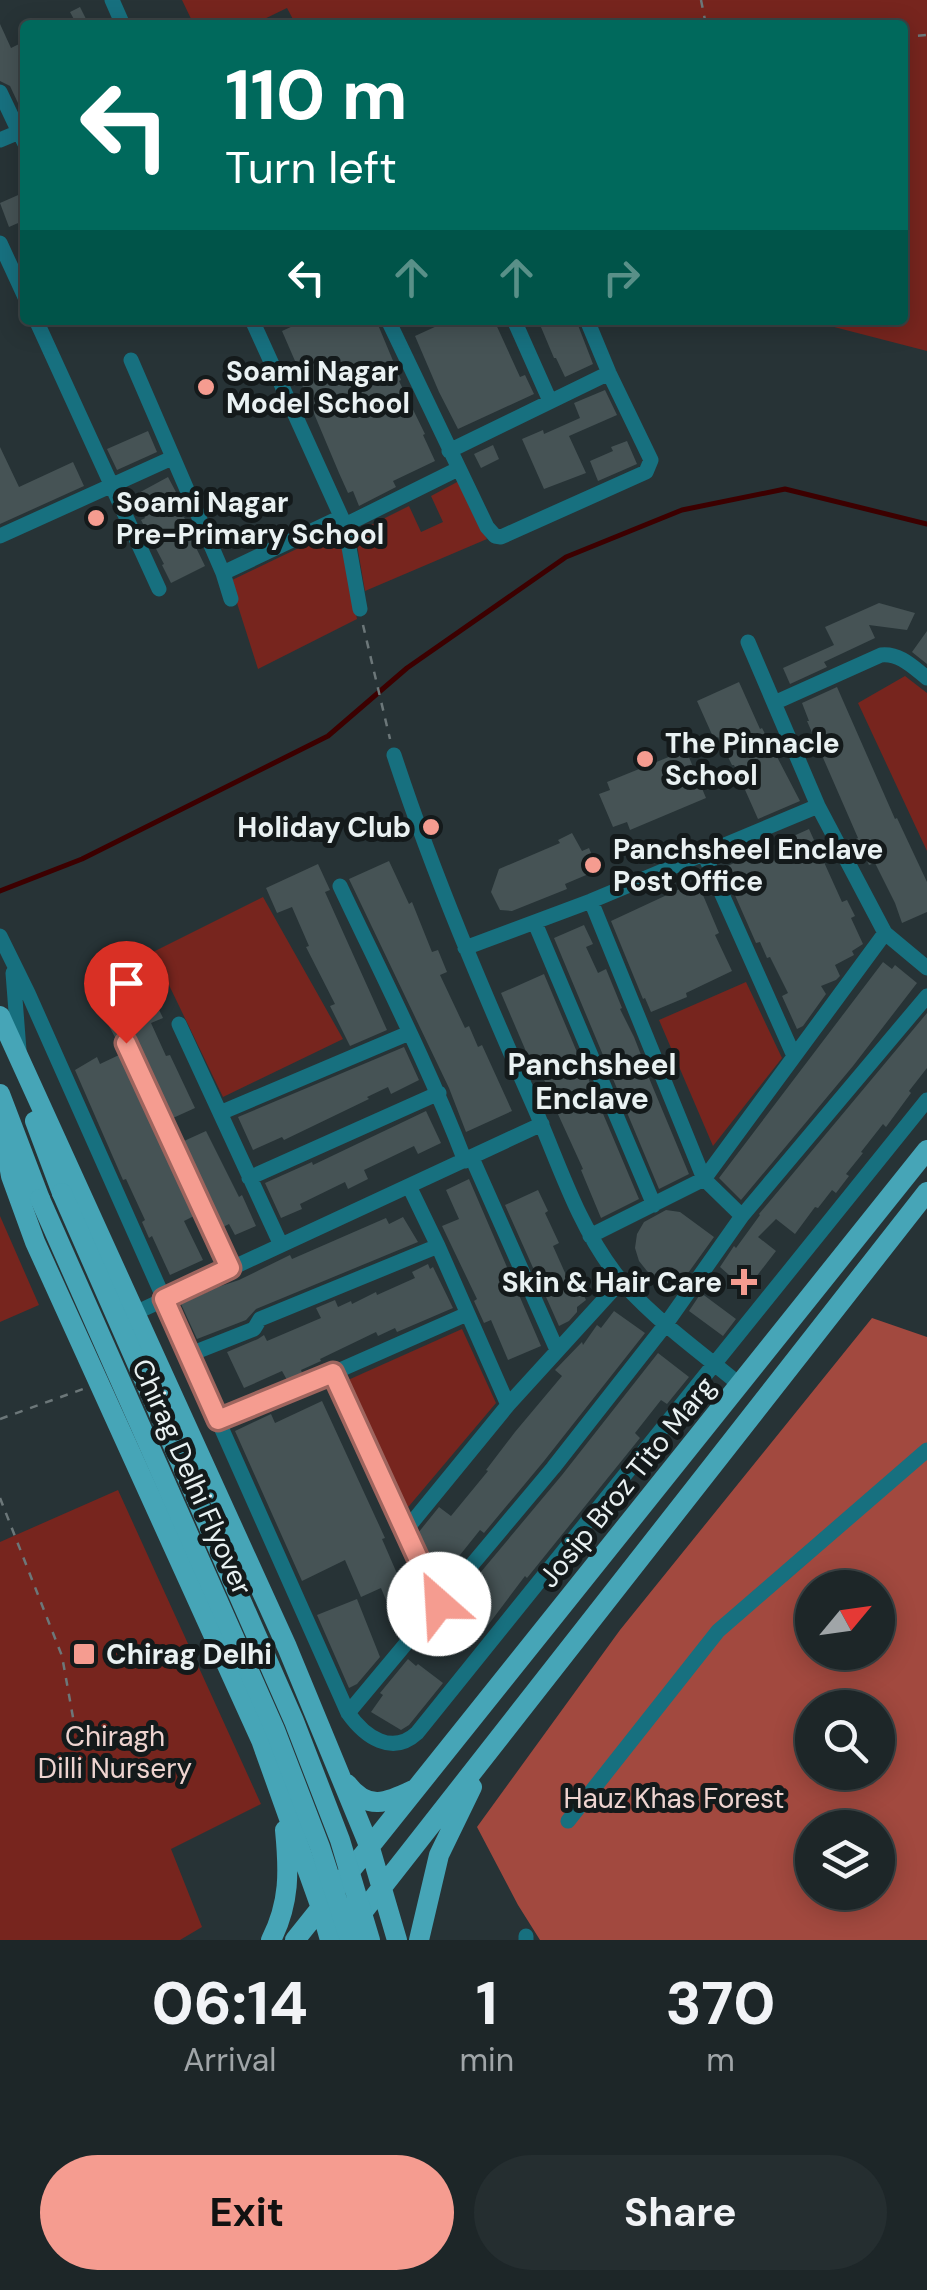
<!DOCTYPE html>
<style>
:root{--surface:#1d2628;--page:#252e30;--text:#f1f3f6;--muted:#a0a5a8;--line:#3b4345;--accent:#f59c90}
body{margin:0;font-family:"DM Sans",sans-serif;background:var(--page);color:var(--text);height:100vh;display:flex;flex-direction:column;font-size:38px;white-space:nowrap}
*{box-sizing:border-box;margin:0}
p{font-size:32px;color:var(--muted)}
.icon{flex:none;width:55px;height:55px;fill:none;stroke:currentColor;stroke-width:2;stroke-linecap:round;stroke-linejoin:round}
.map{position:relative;height:1940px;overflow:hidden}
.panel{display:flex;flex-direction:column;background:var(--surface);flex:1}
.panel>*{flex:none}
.hud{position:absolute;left:20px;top:20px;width:888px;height:305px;border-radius:10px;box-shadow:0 5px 25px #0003,0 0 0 2px var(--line);background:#00695c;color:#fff;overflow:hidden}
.needle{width:65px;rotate:61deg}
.controls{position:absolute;left:795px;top:1570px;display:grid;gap:20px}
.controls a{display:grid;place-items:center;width:100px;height:100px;border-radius:50%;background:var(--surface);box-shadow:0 5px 25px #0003,0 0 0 2px var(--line);font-size:50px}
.pin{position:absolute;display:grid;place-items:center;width:85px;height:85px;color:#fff;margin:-102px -42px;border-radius:50% 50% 50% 0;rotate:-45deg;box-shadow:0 0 10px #0007}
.pin .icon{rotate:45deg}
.me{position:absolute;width:110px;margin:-55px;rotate:334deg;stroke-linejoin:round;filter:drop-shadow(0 0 8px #0008)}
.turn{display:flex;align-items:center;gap:35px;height:210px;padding:0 40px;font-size:45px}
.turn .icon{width:130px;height:130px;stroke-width:2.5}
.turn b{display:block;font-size:70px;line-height:85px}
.lanes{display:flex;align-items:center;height:95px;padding:0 40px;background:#0003;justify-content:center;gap:50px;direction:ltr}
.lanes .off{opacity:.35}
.eta{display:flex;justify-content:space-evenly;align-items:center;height:170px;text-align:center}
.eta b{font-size:60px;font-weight:700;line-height:70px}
.button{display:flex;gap:20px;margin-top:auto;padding:20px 40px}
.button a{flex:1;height:115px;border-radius:60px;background:var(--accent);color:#111;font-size:40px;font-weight:700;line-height:115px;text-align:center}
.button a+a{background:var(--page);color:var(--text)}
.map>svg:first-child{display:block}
</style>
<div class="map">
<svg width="927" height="1940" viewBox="0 0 927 1940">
<rect width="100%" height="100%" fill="#273336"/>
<path fill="#77251e" d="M182 0H927V351L807 320H902V25H296L287 8 252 25H194Z
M459 481 487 539 365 591 355 533 409 506 421 532 443 522 431 496Z
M338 529 357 619 258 669 230 581Z
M905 676 927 693V851L858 703Z
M263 897 343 1039 223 1097 153 952Z
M746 982 782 1058 713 1146 659 1020Z
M0 1216 39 1305 0 1322Z
M462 1329 496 1403 404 1512 348 1380Z
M118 1490 261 1804 171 1849 202 1927 180 1940H0V1542Z"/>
<path fill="#a2493f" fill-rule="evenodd" d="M872 1318 927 1337V1940H540L518 1905 477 1827 620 1630ZM812 1588H878V1652H812ZM812 1708H878V1772H812ZM812 1828H878V1892H812Z"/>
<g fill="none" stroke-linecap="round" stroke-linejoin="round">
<path stroke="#3c0000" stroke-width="5" d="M0 891 82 859 328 736 407 668 566 557 682 510 785 489 927 524"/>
</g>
<path fill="#465355" d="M80 7 89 25H77L70 12Z
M0 24 11 48 25 41V118L10 86 0 81Z
M25 192V220L9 227 0 203Z
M306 320H376L401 380 399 381 425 434 423 435 435 461 393 481 396 487 359 506 353 491 348 493 339 473 302 385 305 384 282 331Z
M450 320H494L520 377 525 375 534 394 458 429 439 392 415 336Z
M538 320H576L593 364 565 377 556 358H554Z
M605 390 617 415 569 436 586 473 544 489 522 439 543 430 544 434 580 418 574 403Z
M148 431 157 452 117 470 107 449Z
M627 441 637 464 598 481 590 461 613 451 611 447Z
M493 445 499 459 481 468 474 454Z
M0 447 19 487 73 462 84 486 0 524Z
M168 477 177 494 173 496 187 523 185 525 205 566 171 583 162 565 164 564 141 520 145 518 133 496Z
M879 603 915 613 907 630 869 625 875 638 824 662 827 667 790 684 783 668 834 645 825 627Z
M927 631V664L912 652Z
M739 682 760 729 762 728 800 801 758 819 734 765H732L718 737 714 739 697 701Z
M837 687 895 819 897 818 927 882V912L902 923 895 903 875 863 869 865 856 839 858 838 807 721H809L802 703Z
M686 750 706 798 630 830 627 822 613 827 599 794 610 790 607 782Z
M809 829 842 902 847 900 855 916 851 918 863 944 852 951 854 955 835 965 840 976 836 980 821 986 826 994 803 1026 797 1029 782 996 788 993 770 957 767 958 760 942 756 943 723 868Z
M572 833 582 851 589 848 598 870 565 884 567 889 512 911 500 910 491 892 499 869 560 843 558 840Z
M389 861 409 904 412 902 432 952 438 950 447 972 440 975 465 1028 469 1026 478 1047 482 1045 512 1111 466 1132 449 1088 349 879Z
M318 864 330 890 325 892 387 1030 350 1046 330 1006 335 1004 306 947 309 946 292 907 277 913 266 888Z
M697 881 719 933 715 935 732 971 686 993 687 997 651 1012 645 998 643 999 611 921Z
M584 925 593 944 586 947 598 973 606 969 622 1008 620 1009 634 1037 645 1065 644 1066 689 1174 659 1189 554 938Z
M883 962 892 969 895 965 917 983 853 1066 741 1200 719 1178Z
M544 974 639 1199 601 1218 581 1170 583 1169 557 1112 560 1111 538 1068 534 1070 501 993Z
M152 995 163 1018 151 1023 166 1056 170 1055 195 1108 173 1118 136 1037 126 1032 120 1033 116 1039 109 1026 145 1009 140 1000Z
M927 1013V1068L909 1091 911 1093 886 1127 883 1124 861 1152 863 1153 846 1174 849 1176 836 1193 832 1190 818 1208 815 1207 795 1234 776 1219 758 1237 776 1251 746 1290 720 1267 734 1246 736 1248 760 1215 759 1214Z
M404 1047 419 1080 391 1094 388 1087 367 1097 369 1099 284 1140 282 1137 253 1150 238 1117Z
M119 1055 194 1216 184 1221 203 1260 170 1275 152 1236 149 1238 142 1222 145 1220 126 1179 123 1180 75 1070 97 1057 100 1064Z
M426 1111 441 1143 418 1154 414 1146 364 1170 368 1179 348 1189 345 1182 300 1204 302 1209 281 1218 265 1183 312 1162 313 1165Z
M206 1131 239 1197 242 1195 256 1226 235 1235 229 1224 223 1227 184 1141Z
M469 1179 541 1346 508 1360 491 1320 484 1323 474 1301 477 1299 442 1226 459 1219 446 1190Z
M538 1190 548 1211 545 1213 559 1243 553 1246 566 1275 572 1272 586 1300 577 1307V1312L569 1321 559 1326 505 1205Z
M666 1210 680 1212 714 1237 673 1294 647 1271 639 1261 635 1248 637 1234 644 1222Z
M403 1217 418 1242 256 1309 246 1320 197 1339 181 1304 218 1287 239 1280 290 1255 292 1259 386 1218 389 1224Z
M428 1264 430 1269 433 1267 453 1308 397 1332 395 1328 378 1336 376 1332 320 1359 321 1361 301 1370 302 1373 287 1380 282 1371 244 1388 227 1352 258 1339 264 1335 267 1341 321 1318 316 1308 335 1300 338 1307 351 1301 352 1304 376 1292 377 1295 415 1278 412 1272Z
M701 1293 736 1319 723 1336 689 1311Z
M614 1311 645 1333 544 1461 484 1533 480 1530 448 1570 428 1554 418 1533 439 1507 451 1516 488 1471 486 1470 515 1432 562 1376 555 1370 582 1342 583 1345 597 1325 601 1328Z
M658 1353 689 1377 667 1404 661 1400 635 1433 640 1438 527 1578 525 1576 476 1641 444 1616 562 1475Z
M322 1401 385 1538 382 1539 415 1615 396 1624 381 1588 361 1597 345 1560 302 1581 235 1431 271 1414 275 1423Z
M357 1599 380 1657 357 1684 349 1688 317 1615Z
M408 1659 416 1666 418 1664 443 1683 409 1725 401 1730 371 1712 383 1695 380 1693Z"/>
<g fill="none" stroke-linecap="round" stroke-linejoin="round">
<path stroke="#6c7779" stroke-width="2.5" stroke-dasharray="8 8" stroke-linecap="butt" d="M701 0 706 25
M902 37 927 35
M363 625 390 739
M0 1419 83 1389
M0 1498 62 1656 74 1723"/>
<path stroke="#17707f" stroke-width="15" d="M112 0 123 25
M0 92 19 132
M0 140 19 132 25 144
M0 243 25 297
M36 320 159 589
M252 320 345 525 458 469
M388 320 487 527 495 536 501 537 646 472 651 460 609 373 587 320
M514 320 550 401
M131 360 223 573 231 599
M449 451 609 373
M345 525 360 609
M0 536 172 458
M223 573 341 517
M748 642 818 806
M774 703 881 655C900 653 913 667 927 678
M394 755C434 877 484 993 535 1109 559 1164 578 1225 615 1273 645 1313 701 1352 740 1385
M704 854 794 1056
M340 886C383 977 429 1067 465 1161
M591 901 818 806 885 933
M535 923 654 1205
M0 936 28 993 348 1713C365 1737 392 1756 417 1733L927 1100
M13 973 19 1050
M179 1024 281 1245
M126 1043 230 1268
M220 1113 409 1033
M472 1158 557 1350
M249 1178 439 1093
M409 1186 438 1246 508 1405 621 1281
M742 1216 927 996
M590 1236 704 1179 885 933 927 968
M135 1313 542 1124
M188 1355 254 1329 260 1319 438 1246
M333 1373 467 1314
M217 1420 333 1373 405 1531 508 1405
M439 1604 553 1468 666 1324 742 1216 704 1179 591 901 465 948
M348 1713 439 1604 405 1531
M568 1821 718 1631 927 1450
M526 1936V1940"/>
<path stroke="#46a5b7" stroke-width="20" d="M0 1016 287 1647 370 1848 397 1940
M0 1094 40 1199
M0 1114 11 1176 35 1242 261 1740 321 1908 330 1940
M35 1121 62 1193
M347 1784C368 1811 386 1803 413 1790
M354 1923 927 1192
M271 1940C290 1903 289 1871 285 1830
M295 1940 927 1150
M419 1940 439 1855 472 1787"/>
<path stroke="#46a5b7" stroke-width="20" d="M62 1193 294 1721 340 1840 370 1940
M40 1199 275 1730 320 1847 350 1940"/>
</g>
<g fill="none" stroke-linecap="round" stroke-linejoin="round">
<g stroke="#9f655e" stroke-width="25">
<path id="route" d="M126 1043 230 1268 164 1299 218 1420 333 1373 439 1604"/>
</g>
<use href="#route" stroke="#f59c90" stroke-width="18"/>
</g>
<g fill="#f59c90" stroke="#141a1b" stroke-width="4">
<circle cx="206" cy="387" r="10"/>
<circle cx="96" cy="518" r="10"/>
<circle cx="645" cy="759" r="10"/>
<circle cx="431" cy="827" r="10"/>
<circle cx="593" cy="865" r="10"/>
<path d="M739 1267h10v10h10v10h-10v10h-10v-10h-10v-10h10z"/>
<rect x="72" y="1642" width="24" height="24" rx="5"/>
</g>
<g text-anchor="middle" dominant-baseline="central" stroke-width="10" stroke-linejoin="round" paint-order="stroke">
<g font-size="28" font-weight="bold" fill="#e9f1f2" stroke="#141a1b" text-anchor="start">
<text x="226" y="371">Soami Nagar<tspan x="226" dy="32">Model School</tspan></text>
<text x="116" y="502">Soami Nagar<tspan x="116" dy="32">Pre-Primary School</tspan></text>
<text x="665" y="743">The Pinnacle<tspan x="665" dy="32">School</tspan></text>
<text x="411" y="827" text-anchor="end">Holiday Club</text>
<text x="613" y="849">Panchsheel Enclave<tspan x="613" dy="32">Post Office</tspan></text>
<text x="722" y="1282" text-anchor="end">Skin &amp; Hair Care</text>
<text x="106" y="1654">Chirag Delhi</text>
</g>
<g font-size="28" fill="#e9f1f2" stroke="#141a1b">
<text transform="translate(192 1477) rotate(66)">Chirag Delhi Flyover</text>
<text transform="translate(627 1482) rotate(-51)">Josip Broz Tito Marg</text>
</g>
<g font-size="28" fill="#eed4d0" stroke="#141a1b">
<text x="115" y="1736">Chiragh<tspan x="115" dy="32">Dilli Nursery</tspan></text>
<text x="674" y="1798">Hauz Khas Forest</text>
</g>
<g font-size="30" font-weight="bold" fill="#e9f1f2" stroke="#141a1b">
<text x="592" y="1064">Panchsheel<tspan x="592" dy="34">Enclave</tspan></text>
</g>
</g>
</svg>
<div class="controls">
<a><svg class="needle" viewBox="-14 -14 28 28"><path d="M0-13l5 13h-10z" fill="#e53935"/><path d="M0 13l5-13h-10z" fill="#a0a5a8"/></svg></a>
<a><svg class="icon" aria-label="search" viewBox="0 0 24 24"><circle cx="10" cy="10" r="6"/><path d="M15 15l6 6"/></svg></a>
<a><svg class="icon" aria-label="layers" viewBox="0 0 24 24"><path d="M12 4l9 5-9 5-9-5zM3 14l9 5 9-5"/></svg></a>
</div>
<div class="pin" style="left:126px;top:1043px;background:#d93025"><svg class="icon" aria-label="arrive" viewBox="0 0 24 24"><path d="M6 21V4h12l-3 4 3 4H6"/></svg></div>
<svg class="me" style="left:439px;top:1604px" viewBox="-20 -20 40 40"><circle r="19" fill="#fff"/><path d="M0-13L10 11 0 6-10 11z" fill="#f59c90"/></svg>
<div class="hud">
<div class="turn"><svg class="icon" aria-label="left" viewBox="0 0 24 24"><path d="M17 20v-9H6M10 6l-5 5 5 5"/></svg><div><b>110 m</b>Turn left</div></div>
<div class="lanes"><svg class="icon" aria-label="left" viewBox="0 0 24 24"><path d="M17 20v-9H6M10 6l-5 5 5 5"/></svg><svg class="icon off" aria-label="ahead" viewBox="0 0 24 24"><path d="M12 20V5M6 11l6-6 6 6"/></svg><svg class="icon off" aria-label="ahead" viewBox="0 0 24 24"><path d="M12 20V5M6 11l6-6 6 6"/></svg><svg class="icon off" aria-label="right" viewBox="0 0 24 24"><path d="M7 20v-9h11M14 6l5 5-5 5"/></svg></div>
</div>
</div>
<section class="panel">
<div class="eta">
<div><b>06:14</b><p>Arrival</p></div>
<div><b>1</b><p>min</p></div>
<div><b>370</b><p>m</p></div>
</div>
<div class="button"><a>Exit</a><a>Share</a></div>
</section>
